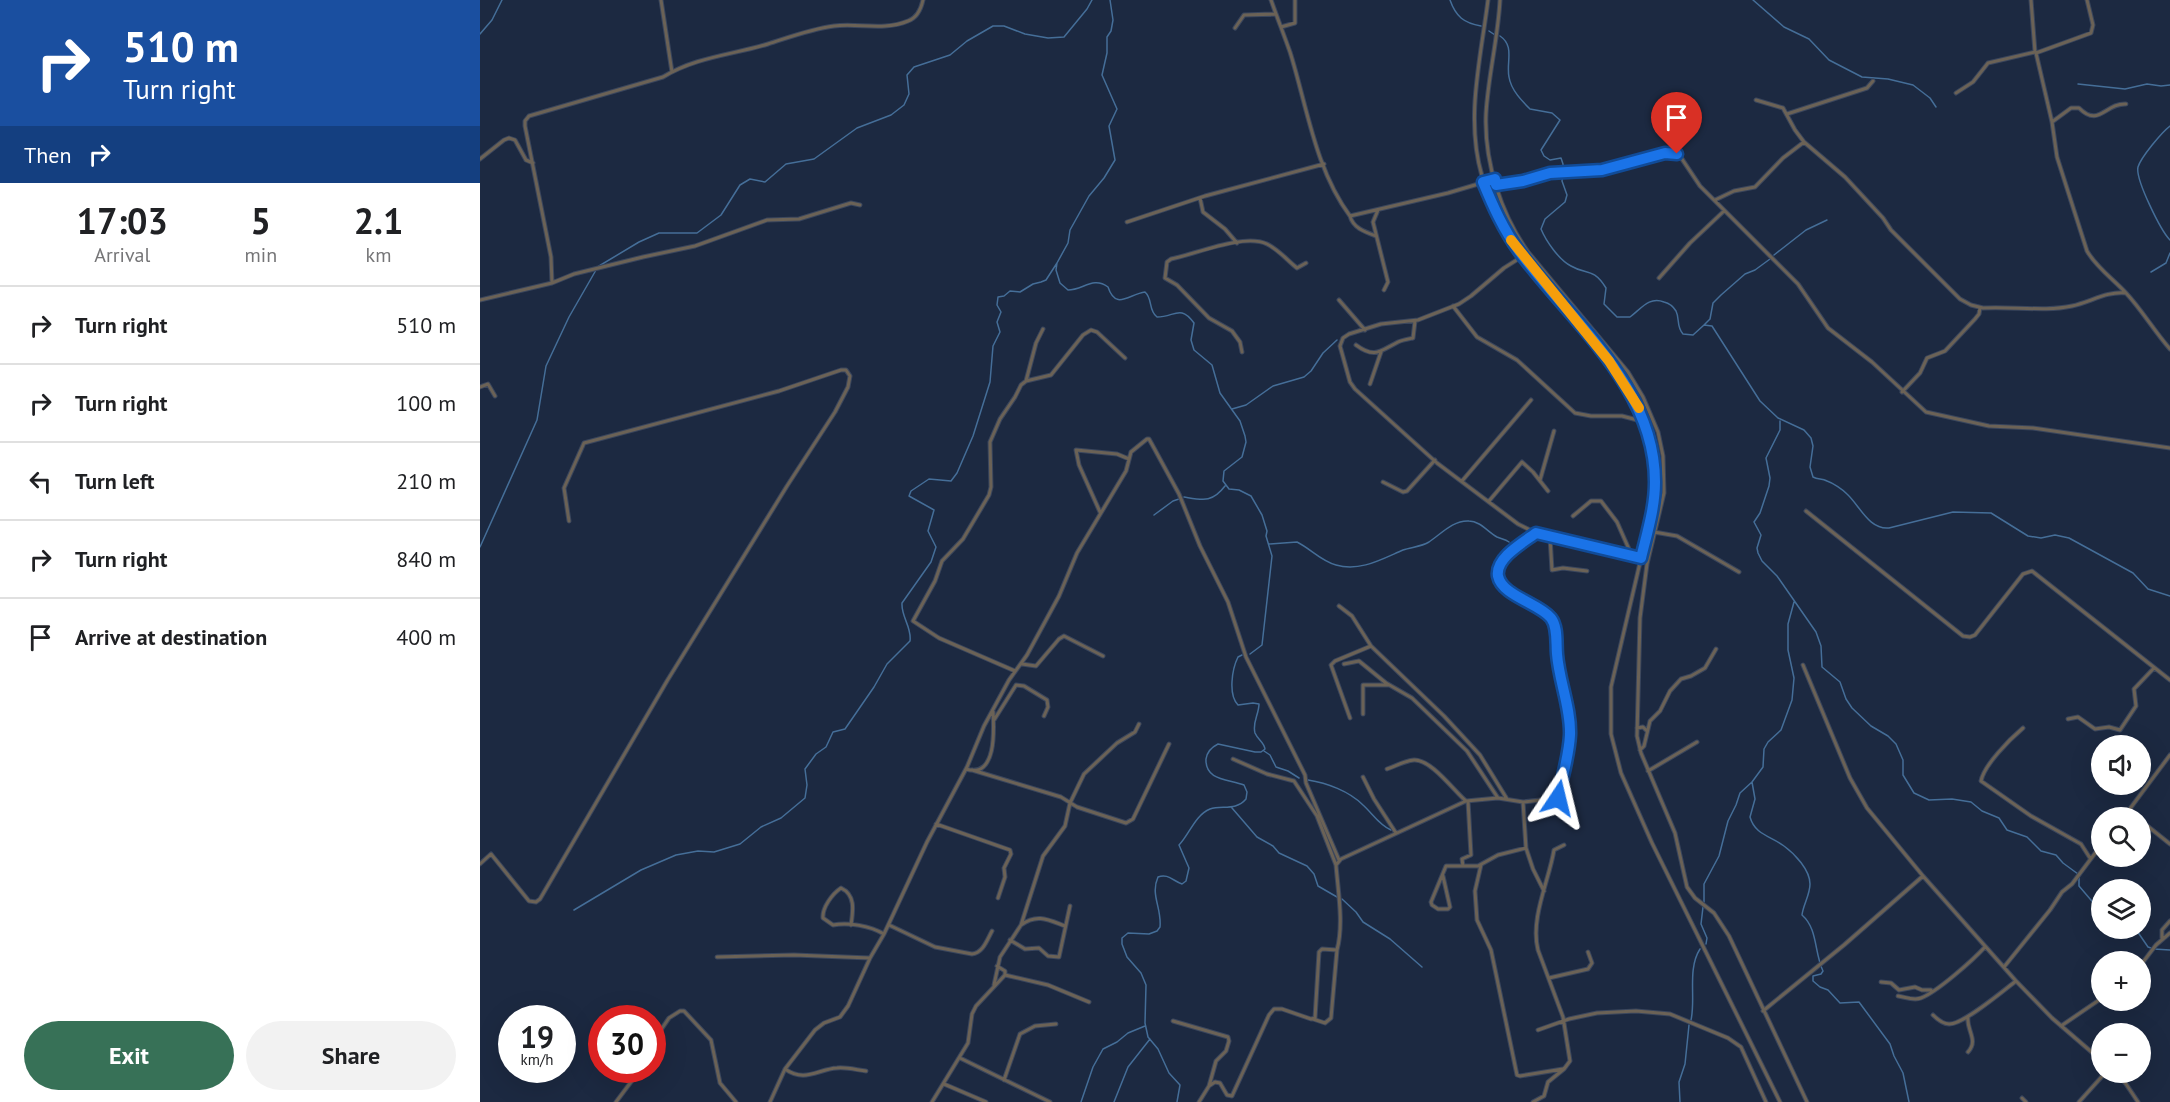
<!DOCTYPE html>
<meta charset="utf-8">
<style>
:root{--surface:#fff;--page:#f2f2f2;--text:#202124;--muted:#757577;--line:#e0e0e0;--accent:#377157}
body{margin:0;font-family:"PT Sans",sans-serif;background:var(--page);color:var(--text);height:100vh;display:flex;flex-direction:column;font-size:22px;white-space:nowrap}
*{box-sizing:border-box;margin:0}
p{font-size:20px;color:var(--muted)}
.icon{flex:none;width:33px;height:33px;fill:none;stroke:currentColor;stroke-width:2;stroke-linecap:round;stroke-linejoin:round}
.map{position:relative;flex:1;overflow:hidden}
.details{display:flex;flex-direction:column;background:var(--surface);width:480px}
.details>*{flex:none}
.hud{background:#1a4fa0;color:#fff;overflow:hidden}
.tools{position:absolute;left:1611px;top:735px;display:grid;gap:12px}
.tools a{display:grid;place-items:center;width:60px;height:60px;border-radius:50%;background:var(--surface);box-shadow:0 6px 24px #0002;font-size:30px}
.speed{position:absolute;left:18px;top:1005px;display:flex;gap:12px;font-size:30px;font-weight:700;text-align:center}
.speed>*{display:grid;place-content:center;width:78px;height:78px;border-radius:50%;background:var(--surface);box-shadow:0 6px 24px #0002;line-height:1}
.speed small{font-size:15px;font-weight:400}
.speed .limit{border:9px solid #d22;background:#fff;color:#111}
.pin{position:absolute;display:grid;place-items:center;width:51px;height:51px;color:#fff;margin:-62px -26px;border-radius:50% 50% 50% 0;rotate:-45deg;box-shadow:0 0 6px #0007}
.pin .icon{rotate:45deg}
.me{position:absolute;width:66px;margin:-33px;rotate:10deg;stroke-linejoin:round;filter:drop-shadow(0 0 4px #0008)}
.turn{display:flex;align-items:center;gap:21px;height:126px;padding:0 24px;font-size:27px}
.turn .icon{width:78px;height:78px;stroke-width:2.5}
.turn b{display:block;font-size:42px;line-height:51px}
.then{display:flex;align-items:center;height:57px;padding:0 24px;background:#0003;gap:12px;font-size:22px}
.eta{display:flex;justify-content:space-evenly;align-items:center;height:102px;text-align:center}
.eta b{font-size:36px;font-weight:700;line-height:42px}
.action{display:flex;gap:12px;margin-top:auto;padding:12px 24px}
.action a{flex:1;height:69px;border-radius:36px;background:var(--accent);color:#fff;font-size:24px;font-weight:700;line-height:69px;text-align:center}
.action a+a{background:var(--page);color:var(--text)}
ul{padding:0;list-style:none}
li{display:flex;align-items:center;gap:18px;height:78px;padding:0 24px;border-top:2px solid var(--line)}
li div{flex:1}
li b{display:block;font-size:22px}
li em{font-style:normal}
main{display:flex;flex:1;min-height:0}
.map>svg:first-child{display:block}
</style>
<main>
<section class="details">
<div class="hud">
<div class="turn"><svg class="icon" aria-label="right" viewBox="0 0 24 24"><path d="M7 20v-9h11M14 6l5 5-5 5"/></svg><div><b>510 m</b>Turn right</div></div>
<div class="then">Then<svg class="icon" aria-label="right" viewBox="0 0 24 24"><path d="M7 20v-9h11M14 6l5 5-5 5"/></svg></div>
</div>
<div class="eta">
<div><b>17:03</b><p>Arrival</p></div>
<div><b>5</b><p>min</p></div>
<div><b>2.1</b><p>km</p></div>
</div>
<ul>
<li><svg class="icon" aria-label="right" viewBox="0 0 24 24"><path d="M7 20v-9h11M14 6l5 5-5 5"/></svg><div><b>Turn right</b></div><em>510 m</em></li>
<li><svg class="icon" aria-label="right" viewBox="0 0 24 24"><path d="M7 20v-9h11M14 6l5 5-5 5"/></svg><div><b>Turn right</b></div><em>100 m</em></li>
<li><svg class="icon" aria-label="left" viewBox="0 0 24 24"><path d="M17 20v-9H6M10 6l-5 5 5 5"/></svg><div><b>Turn left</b></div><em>210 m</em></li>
<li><svg class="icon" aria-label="right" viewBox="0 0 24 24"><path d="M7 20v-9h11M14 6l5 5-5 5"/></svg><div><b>Turn right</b></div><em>840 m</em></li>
<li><svg class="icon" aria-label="arrive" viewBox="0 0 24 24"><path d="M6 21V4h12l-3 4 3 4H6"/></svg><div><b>Arrive at destination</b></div><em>400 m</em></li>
</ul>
<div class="action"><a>Exit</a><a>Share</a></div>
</section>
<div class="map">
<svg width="1690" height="1102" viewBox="0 0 1690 1102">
<rect width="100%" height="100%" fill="#1c2941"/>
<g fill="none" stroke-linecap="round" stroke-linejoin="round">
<path stroke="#456e98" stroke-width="1.5" d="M630 0 633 20 631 31 627 37V53L622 75 637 109 629 126 635 160 624 178 609 196 590 230 588 243 577 263 576 270 580 283 588 290C603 290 613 276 628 287 636 311 649 294 665 292 673 299 668 310 677 317 695 317 700 304 714 323L711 340 714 350 732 365 740 393 760 421 765 436 766 442 762 457 744 471 743 481 749 489 759 490 771 496 782 515 787 531 786 536 792 556 782 645 770 654
M970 0C976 17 984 23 1001 26
M1273 0 1304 27 1329 39 1349 60 1382 77 1408 79 1433 85 1450 98 1456 107
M1009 31 1015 35
M0 34 12 20 22 0
M1020 36C1035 46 1026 62 1029 77 1031 90 1042 101 1050 109L1072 113 1080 120 1061 150 1064 156 1070 160 1081 158 1083 164V171
M1598 84 1645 89 1667 84 1681 86 1690 85
M1690 126C1682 132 1661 157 1658 167 1655 179 1681 231 1690 240
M1083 174 1082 181 1087 195 1085 202 1065 219 1061 229C1066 241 1079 260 1091 266 1106 275 1113 267 1126 288L1124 304 1137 317H1150C1161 309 1169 296 1184 302 1188 303 1193 306 1196 311 1200 319 1196 326 1203 334L1213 335 1224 325 1232 326 1280 401 1298 418 1324 430 1331 438 1333 446 1330 467 1333 477C1338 480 1342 478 1347 481 1353 483 1362 489 1367 494 1380 506 1389 530 1409 528L1473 512 1511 513 1548 536 1561 538 1575 535 1589 538 1653 573 1668 589 1690 596
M1294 255 1326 230 1347 220
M119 266 159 242 179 233H217L241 215 260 185 270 179 285 182 306 164 334 159 377 128 411 115 424 105 429 94 427 75 434 67 470 55 487 41 513 26H524L545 34 568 38 584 37 607 9 612 0
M1671 272 1686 263 1690 253
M1224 325 1230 319 1233 303 1241 295 1265 274 1275 270 1290 259
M752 409 766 405 793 386 824 377 831 371 843 353 857 340
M1300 421V430L1286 458 1290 478 1289 486 1280 513 1274 522 1281 535 1277 548 1278 553 1282 561 1297 576 1336 632 1341 646 1342 667 1360 682 1366 699 1372 708 1391 726 1408 736 1416 744 1423 760V775L1434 793 1449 800 1472 799 1491 802 1502 811 1519 818 1527 830 1547 837 1561 851 1576 855 1583 863 1598 874
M704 497C723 500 732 503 745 486
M674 515 693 501 699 499
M789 544 817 542C831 549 841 561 856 565 880 572 902 559 923 550 931 547 941 547 949 542 961 534 973 520 989 521 1000 521 1008 532 1017 537 1021 539 1025 539 1029 542
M0 547 57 420 66 366 89 317 116 270
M1314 602 1308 624V650L1314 678 1312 700 1301 730 1288 742 1284 749 1283 767 1272 782 1275 799 1270 817C1275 835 1291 836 1304 846 1315 854 1330 870 1330 884 1330 895 1323 905 1322 915 1338 929 1334 952 1343 971L1341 974 1333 976V981L1340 987 1348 990 1360 1003 1379 1002 1410 1044 1414 1056 1423 1073 1429 1102
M784 751 790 755 796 767 808 771 819 778
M828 780C847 783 869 791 883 805 893 814 899 825 911 830
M752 808 777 837 793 846 799 853 827 866 834 874 838 886 857 897
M1599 877V886L1622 913
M862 899 876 912 883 922 910 939 942 967
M1224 902V884L1239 856 1248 821 1256 805 1260 793 1272 782
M1223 907 1221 924 1227 938 1226 944
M94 910 161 870 196 855 218 851 234 852 260 844 281 827 301 818 325 798 327 785 325 769 336 754 346 747 353 732 365 729 394 687 407 664 430 641C432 627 421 617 422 603L451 562 456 547 448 531 454 510 429 496 431 491 449 479 471 481 477 473 493 436 510 382 513 346 520 332 517 322 521 312 517 305 518 297 524 296 530 291 540 292 553 284 561 282 566 280 577 263
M1655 928 1668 947 1671 948
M1674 949 1690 950
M1211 1020C1216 999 1207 969 1220 949
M601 1102 613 1067 623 1049 637 1042 648 1033 665 1026
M634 1102 648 1067 670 1039
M697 1102 700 1085 689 1073 678 1049 668 1037 665 1023 666 985 661 973 647 957 642 944V938L648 933 669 934 677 931 680 927C682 908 670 895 678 877 688 873 693 881 702 884L706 881 709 868 699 845C709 835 715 815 730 809 742 805 756 811 766 799L767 792 764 785C749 779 725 781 726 759 727 752 732 747 738 744L775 752H781L785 749C784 742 778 740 775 733 772 723 779 714 779 704L773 703 758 705C748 695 752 669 758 657L762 655
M1200 1102 1199 1082 1205 1064 1209 1025"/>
<g stroke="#3a465d" stroke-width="5">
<path id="street" d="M181 0 192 72
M791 0C797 17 804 35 810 52 827 106 835 169 870 216L968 193 1015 179
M1008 0C1001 57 985 119 1002 176 1036 295 1197 371 1173 507L1131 687V734L1141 773 1172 843 1300 1102
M1020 0C1018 39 1008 76 1006 114 1004 162 1021 214 1048 252L1148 372 1163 397 1178 432 1183 456 1184 493 1167 564 1160 618 1157 736 1161 753 1195 833 1207 887 1215 898 1234 913 1249 936 1327 1102
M1551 0 1555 52
M1607 0 1613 25 1611 33 1556 53 1572 122 1577 157 1607 251C1616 267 1633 279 1646 293 1662 310 1674 331 1690 349
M801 27 815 23V0
M755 28 764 15 796 14
M1476 93 1493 82 1508 63 1555 52
M1276 100 1303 108 1315 130 1324 142
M1307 114 1387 88 1393 81
M1572 122 1591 108H1599C1619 128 1625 103 1646 104
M0 159 24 140 29 138 35 140 46 160 53 163
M1016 185 1043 181 1070 173 1122 170 1185 153 1195 154 1202 159 1220 186 1318 284 1348 328 1392 362 1446 412 1509 426 1553 428 1690 448
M720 198 723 212 745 229 757 243
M1235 200 1254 191 1275 187 1303 158 1324 142 1365 177 1403 218 1411 230 1480 299 1491 305 1503 308C1531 306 1565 312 1592 306 1611 302 1626 291 1646 293
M898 210 893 222 908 282 904 290
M870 216C873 228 885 232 896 236
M647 222 725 196 844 164
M1043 256 1024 268 991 296 979 304 938 320 901 324 869 334 863 338 860 346 870 382 875 389 957 463 1038 524 1056 533 1089 542 1161 558
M1179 278 1210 243 1244 211
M72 283 71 257 45 126V121L49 116 183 77C216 57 251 55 288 44 310 37 331 29 354 26 378 23 404 31 428 21 437 18 441 9 443 0
M0 300 72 283 94 274 163 257 215 246 287 220 319 219 371 203 380 205
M859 300 885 330
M973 306 997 337 1037 360 1095 413 1111 416H1142L1165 422
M876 345C895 359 900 351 918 342 922 340 928 339 933 338L935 321
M762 352 760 342 752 331 729 318 697 285 685 278 687 262 691 259C716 254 764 233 787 244 799 250 807 260 817 268L826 263
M546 381 571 375 603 335 611 330 617 332 645 358
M890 384 901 352
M0 387 8 384 15 396
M1422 392 1440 373 1447 358 1465 351 1495 319 1499 314 1500 308
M1060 480 1074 431
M982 481 1051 400
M903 482 923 492 927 491 955 460
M1009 501 1042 462 1053 472 1068 491
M1326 511 1483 636 1490 637 1495 635 1543 574 1552 571 1690 680
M620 512 599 465 596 450 637 454 649 459
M1093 516 1111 501H1121L1137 522 1152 556
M1174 532 1197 536 1259 572
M1070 537 1072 570 1083 568 1107 571
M859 606 872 616 891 646 964 716 1000 755 1027 799
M542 664 556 666 579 639 584 636 623 656
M864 664 879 661 906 683 932 698 987 751 1018 798
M1323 665 1370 778 1387 808 1443 876 1536 981 1572 1018 1622 1061
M535 671 459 638 433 621 455 581 462 561 483 539 509 495 511 487 510 442 520 419 535 397 541 385 546 381 556 343 563 329
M883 714V685H908
M870 718 851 665 855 661 891 646
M1588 719 1598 717 1615 729 1629 727 1640 730 1656 706 1654 689 1674 668
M514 720 536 685 544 686 567 700 568 707 564 716
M1157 728 1163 727 1167 731
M1543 728C1530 739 1504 765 1501 781L1551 816 1601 844 1610 858
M1160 750 1164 746 1170 721 1180 711 1190 691 1201 679 1211 676 1225 668 1236 649
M753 759 787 774 814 781 837 816 856 865
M486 769C517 779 514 729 513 711
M907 769C916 766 924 761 934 760 951 759 974 791 986 801
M492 770 581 797 597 807 646 823 653 819 689 744
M1168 771 1217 742
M883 777 894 799 916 833
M1043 802 1046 848 1053 869 1064 891
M1651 811 1658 818
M1643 818 1690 755
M1660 820 1690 844
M456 824 530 850 531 854 524 868 525 877 518 898
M0 864 11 854 49 901 56 902 60 899 187 681 307 486 355 412 368 387 370 376 366 370H361L299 391 104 443 84 488 89 521
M1001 865 995 891 997 920 1011 950 1037 1075 1040 1076 1083 1069
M983 866 982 859 991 855 988 801
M963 876 970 907 968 909H958L952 905 951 902 966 866H998L1018 855 1046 848
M371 925C373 911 376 895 361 888 352 894 342 908 343 918L353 925C369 922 390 926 404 934
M409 925 455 947 492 954C503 953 507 940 512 931
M541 925 563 856 585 826 590 803 604 774 637 743 655 732 659 724
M1682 938V930L1690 921
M530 940 545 949 559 948 568 956 579 957 590 906
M237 957 314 955 390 958
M517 966 525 971V975
M1660 966 1676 945 1690 933
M1524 967 1570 910 1582 892 1592 884 1622 844
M1069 978 1108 969 1112 963 1108 952
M1401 982 1411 983 1419 990 1435 987 1442 990H1451
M514 985 520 957 541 925C557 913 569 920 585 926
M1418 996C1425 997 1434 1001 1441 998 1457 992 1493 960 1505 947
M1283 1011 1364 945 1443 876
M1453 1015C1457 1019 1463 1024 1469 1024 1483 1025 1524 990 1536 981
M833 1019 845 1023 851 1018 857 950
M693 1021 748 1037 749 1041 746 1051 736 1061 729 1086 719 1102
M1581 1026 1622 998
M1058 1030 1089 1019 1117 1013 1156 1011 1190 1014 1248 1038 1261 1047 1286 1102
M172 1043 189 1018 200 1011H204L231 1040 240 1083 256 1102
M1488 1052C1499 1040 1486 1030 1488 1017
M480 1058 570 1102
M305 1069C325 1083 338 1069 357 1068 367 1067 377 1070 386 1071
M1635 1072 1646 1084 1658 1102
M524 1080 540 1034 555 1026 576 1024
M464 1084 506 1102
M729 1086 735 1082 740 1083 747 1095 752 1096 789 1015 794 1009H802L831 1019 835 1018 839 952 842 949 857 950C864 924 858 891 856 865L861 859 986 801 1018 798 1043 802 1078 798 1090 730 1078 665 1074 624 1067 614 1028 590 1022 584 1018 573 1028 555 1056 533
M1542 1098 1546 1102
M136 1102 160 1070
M290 1102 305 1069 335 1030 344 1023 360 1017 368 1006 390 958 404 934 447 842 487 767 504 726 529 680 547 655 579 596 597 553 646 471 651 452 667 439H669L674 448 699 494 720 546 748 602 766 657 825 775 826 783 859 860
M452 1102 488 1043 492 1014 496 1006 525 975 568 985 609 1002
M1053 1102 1064 1096 1068 1082 1084 1069 1090 1061 1083 1017 1058 950C1050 918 1069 881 1074 850L1084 845
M1599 1102 1626 1072"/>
</g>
<use href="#street" stroke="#6b6256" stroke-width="3"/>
</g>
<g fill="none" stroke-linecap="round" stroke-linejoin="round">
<g stroke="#114b97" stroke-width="15">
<path id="route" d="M1078 798C1082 778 1089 756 1090 735 1091 708 1079 681 1077 654 1076 643 1078 627 1071 618 1059 603 1022 596 1018 576 1015 558 1044 542 1056 533L1161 558C1167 533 1175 508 1175 482 1175 386 1091 322 1039 251 1023 229 1013 206 1003 182L1015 179 1016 185 1043 181 1070 173 1122 170 1185 153 1197 154"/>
</g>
<use href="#route" stroke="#1a73e8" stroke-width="10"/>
<path stroke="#f59e0b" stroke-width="10" d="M1031 240 1129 361 1159 408"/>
</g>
</svg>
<div class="tools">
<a><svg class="icon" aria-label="sound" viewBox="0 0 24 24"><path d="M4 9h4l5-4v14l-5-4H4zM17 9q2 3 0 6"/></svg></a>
<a><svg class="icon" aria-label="search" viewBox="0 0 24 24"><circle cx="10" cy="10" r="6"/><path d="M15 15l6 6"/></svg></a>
<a><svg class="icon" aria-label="layers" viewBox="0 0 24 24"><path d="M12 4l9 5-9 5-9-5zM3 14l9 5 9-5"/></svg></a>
<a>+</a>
<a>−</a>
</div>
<div class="speed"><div>19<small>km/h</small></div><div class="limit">30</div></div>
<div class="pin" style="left:1197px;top:154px;background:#d93025"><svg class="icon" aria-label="arrive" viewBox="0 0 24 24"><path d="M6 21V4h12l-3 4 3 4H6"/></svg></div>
<svg class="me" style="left:1078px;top:798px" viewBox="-20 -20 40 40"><path d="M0-17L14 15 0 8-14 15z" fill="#1a73e8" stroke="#fff" stroke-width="4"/></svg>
</div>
</main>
